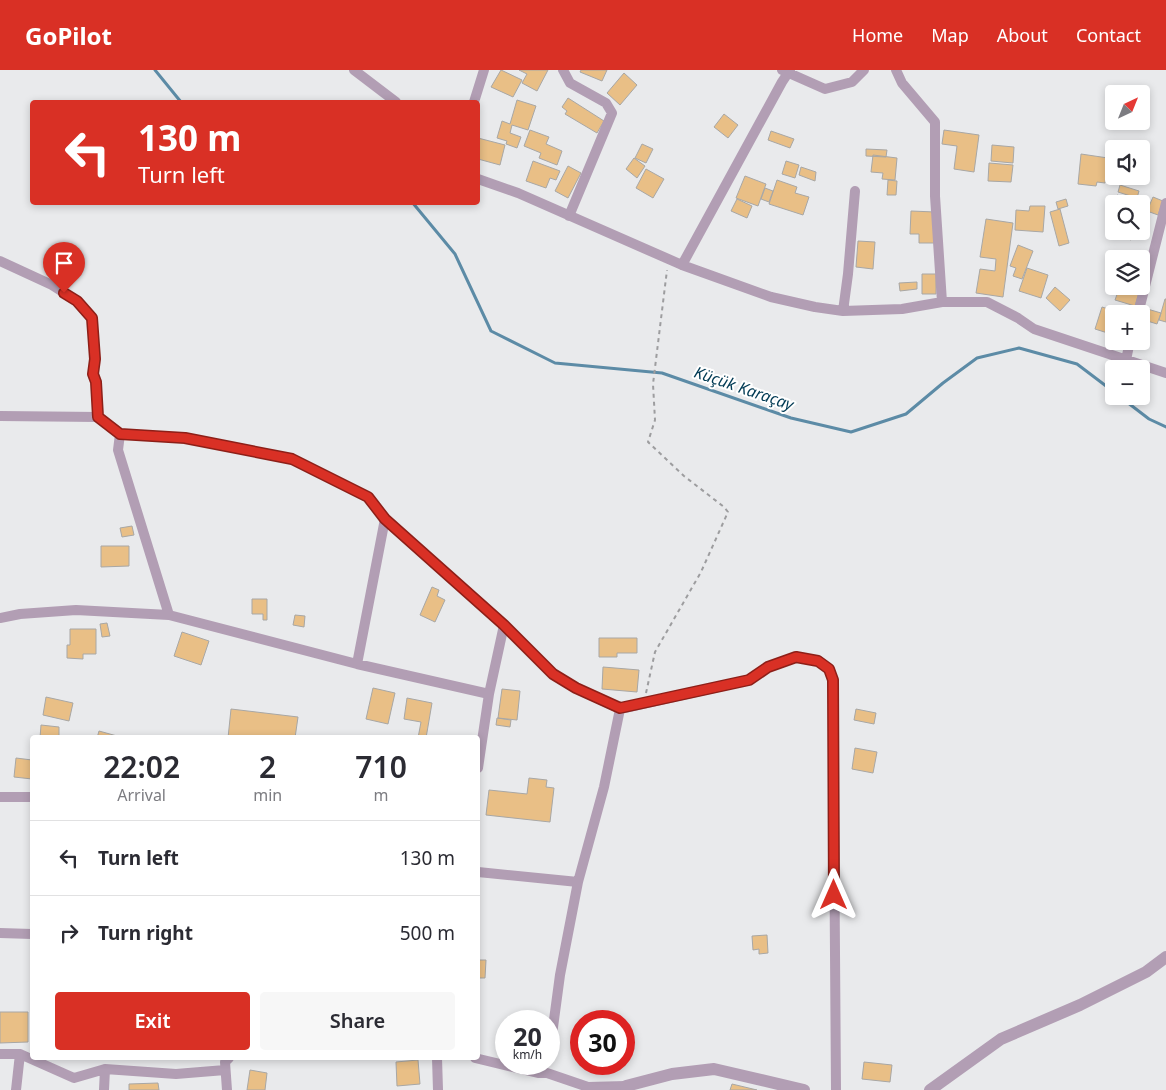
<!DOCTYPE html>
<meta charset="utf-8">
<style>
:root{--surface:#fff;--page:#f7f7f7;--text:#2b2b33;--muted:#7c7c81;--line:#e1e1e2;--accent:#d93025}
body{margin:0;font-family:"Noto Sans",sans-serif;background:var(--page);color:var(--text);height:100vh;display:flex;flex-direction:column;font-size:19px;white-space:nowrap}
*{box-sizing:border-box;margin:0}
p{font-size:16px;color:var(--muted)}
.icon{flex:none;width:28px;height:28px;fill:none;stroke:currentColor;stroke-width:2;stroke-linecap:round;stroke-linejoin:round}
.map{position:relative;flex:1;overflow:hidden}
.panel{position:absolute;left:30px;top:665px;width:450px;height:325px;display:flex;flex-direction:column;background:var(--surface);border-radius:5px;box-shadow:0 2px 8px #0003}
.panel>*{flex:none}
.top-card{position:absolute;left:30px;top:30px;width:450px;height:105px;border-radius:5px;box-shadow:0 2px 8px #0003;background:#d93025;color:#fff;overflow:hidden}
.needle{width:32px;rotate:43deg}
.tools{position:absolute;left:1105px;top:15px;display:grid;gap:10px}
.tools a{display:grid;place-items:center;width:45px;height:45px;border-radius:5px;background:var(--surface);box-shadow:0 2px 8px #0003;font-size:25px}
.speed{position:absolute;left:495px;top:940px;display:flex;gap:10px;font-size:25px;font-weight:700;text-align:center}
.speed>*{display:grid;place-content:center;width:65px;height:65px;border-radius:50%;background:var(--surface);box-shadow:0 2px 8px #0003;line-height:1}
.speed small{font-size:12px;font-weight:400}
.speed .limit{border:8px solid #d22;background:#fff;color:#111}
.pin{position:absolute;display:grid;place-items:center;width:42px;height:42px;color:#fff;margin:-51px -21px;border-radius:50% 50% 50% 0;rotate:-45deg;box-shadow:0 0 5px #0007}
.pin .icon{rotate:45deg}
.me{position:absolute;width:55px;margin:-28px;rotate:0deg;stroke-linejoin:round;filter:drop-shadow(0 0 4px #0008)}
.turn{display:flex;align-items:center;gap:18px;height:105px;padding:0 25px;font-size:22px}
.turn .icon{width:65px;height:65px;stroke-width:2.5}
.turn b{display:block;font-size:35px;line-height:42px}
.eta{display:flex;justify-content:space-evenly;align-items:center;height:85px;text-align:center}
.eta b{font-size:30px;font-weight:600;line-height:35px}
.primary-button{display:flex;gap:10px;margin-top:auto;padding:10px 25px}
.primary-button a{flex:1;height:58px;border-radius:5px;background:var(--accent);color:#fff;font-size:20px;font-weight:600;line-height:58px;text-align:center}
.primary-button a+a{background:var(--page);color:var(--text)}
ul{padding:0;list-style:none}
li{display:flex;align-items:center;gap:15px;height:75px;padding:0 25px;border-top:1px solid var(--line)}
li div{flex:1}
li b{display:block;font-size:19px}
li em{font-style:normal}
header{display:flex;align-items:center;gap:30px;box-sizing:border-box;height:70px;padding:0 25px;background:var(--accent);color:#fff}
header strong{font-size:24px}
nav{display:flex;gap:28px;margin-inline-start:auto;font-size:18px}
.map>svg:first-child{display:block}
</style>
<header>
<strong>GoPilot</strong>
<nav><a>Home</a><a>Map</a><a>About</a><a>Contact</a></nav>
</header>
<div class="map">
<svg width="1166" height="1020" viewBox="0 0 1166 1020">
<rect width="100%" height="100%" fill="#e9eaec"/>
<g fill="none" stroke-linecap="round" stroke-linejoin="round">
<path stroke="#5c8ba6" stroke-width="3" d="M155 0 181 32
M412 132 455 184 491 261 555 293 662 303 791 348 851 362 906 344 943 313 977 288 1019 278 1077 294 1114 322
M1119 326 1149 349 1166 357"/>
</g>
<path fill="#e9bf86" stroke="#a8a7a5" d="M501 0 522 10 513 27 491 17Z
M519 0H548L537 21 522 13 527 4Z
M581 0H607L602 11 580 2Z
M624 3 637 15 620 35 607 23Z
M568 28 604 51 597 63 565 44 567 41 562 37Z
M517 30 536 36 528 60 512 55 510 63 521 67 517 78 506 74 507 71 497 68 502 51 510 54Z
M724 44 738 55 728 68 714 57Z
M530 60 549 67 546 74 562 81 557 95 539 88 541 83 524 76Z
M944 60 979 65 974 102 954 99 957 76 942 74Z
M771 61 794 69 790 78 768 70Z
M478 68 505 75 500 95 478 89Z
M642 74 653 79 646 93 635 88Z
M992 75 1014 77 1013 93 991 91Z
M866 79 887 80 886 87 866 86Z
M1081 84 1108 88 1105 113 1097 112 1096 116 1078 114Z
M873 85 897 88 895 110 882 109 883 103 871 102Z
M634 88 645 96 637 108 626 99Z
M533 91 560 101 556 110 550 108 546 118 526 111Z
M786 91 799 95 795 108 782 104Z
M989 93 1013 95 1011 112 988 111Z
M568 96 581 103 568 128 555 121Z
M801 97 816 102 815 111 799 105Z
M646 99 664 109 653 128 636 118Z
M745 106 766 114 758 136 736 128Z
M777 110 797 117 795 123 809 127 803 145 769 134Z
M888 110 897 111 896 125H887Z
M1120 115 1139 121 1137 128 1118 122Z
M765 118 773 121 769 132 761 129Z
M1117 125 1135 131 1134 134 1115 132Z
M1153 127 1163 131 1158 145 1147 141Z
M737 129 752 136 747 148 731 141Z
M1066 129 1068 136 1058 139 1056 132Z
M1030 136H1045L1043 162 1015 160 1016 140 1029 141Z
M1060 139 1069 173 1059 176 1050 142Z
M911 141 935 142 934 173H919V164H910Z
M986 149 1013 153 1003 227 976 223 980 199 995 201 996 189 980 187Z
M1120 161H1134L1131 170 1118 165Z
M858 171 875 172 873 199 856 197Z
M1018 175 1033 181 1022 209 1013 206 1016 198 1010 196Z
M1027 198 1048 205 1041 228 1019 221Z
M922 204H936V224H922Z
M917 212V219L900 221 899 213Z
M1120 216H1141L1135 236 1115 230Z
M1055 217 1070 230 1060 241 1046 228Z
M1165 229H1166V252L1159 250Z
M1102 237 1124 244H1114V265L1095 259Z
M1144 238 1161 243 1157 254 1141 249Z
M132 456 134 465 122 467 120 458Z
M101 476H129V496L101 497Z
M432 517 439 520 437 526 445 530 435 552 420 545Z
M252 529H267V550H263V544H252Z
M295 545 305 546 304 557 293 555Z
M107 553 110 566 102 567 100 554Z
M70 559H96V584H83V589L67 588V575H70Z
M182 562 209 571 201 595 174 586Z
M599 568H637V583H617V587H599Z
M603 597 639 600 637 622 602 619Z
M373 618 395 623 388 654 366 649Z
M502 619 520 621 517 650 498 648Z
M46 627 73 633 69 651 43 645Z
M407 628 432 633 426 668H418L421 652 404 649Z
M231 639 298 647 295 668H228Z
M856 639 876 643 874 654 854 650Z
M497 648 511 650 510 657 496 655Z
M41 655 59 657V668H40Z
M99 661 117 666V668H97Z
M855 678 877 682 873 703 852 699Z
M16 688 32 690V709L14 707Z
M529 708 547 710 546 717 554 718 550 752 486 745 489 720 527 724Z
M767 865 768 883 759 884V879L753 880 752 866Z
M478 890H486L485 908H478Z
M0 942H28V972L0 973Z
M418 990 420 1014 397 1016 396 992Z
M864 992 892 995 890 1012 862 1009Z
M250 1000 267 1003 265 1020H247Z
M158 1013 159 1020H129V1014Z
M732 1014 757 1020H730Z"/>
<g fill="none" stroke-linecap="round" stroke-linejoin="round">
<path stroke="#9d9d9f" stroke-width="2" stroke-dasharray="4 4" stroke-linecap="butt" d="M646 623 655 582 701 502 728 442 724 437 684 406 648 372 655 350 653 314 667 200"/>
<path stroke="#b29eb4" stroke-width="10" d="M354 0 396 32
M563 0 570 13 606 33 612 43 569 146
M782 0 825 19 852 12 864 0
M896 0 902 13 935 52V126L942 232
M474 32 484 0
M478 109 518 123 682 195 771 227 815 237 843 241 902 239 942 232H987L1018 248 1034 259 1166 303
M0 191 52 215 77 231 92 249 95 289 93 303 96 311 98 347
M682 195 782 12 790 0
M843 241 848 204 855 121
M1138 244 1166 133
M1126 290 1130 271
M0 346 98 347 120 364
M169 545 118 380 120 364 185 368 292 389 368 427 385 449 504 555 489 624 478 698
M0 548 20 544 76 540 169 545 357 594 489 624
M504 555 553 604 576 618 620 639 749 610 768 597 796 587 819 591 829 599 833 610 836 1020
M357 594 385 449
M0 727H32
M478 802 578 812
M0 863 32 864
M0 984H20L74 1008 105 999 176 1004 225 1000
M549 987 560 905 578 812 604 717 620 639
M437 988 438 1020
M475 988 538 1003H547L588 1017 626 1016
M16 1020 20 984
M104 1020 105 999
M227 1020 225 992 229 988"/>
<path stroke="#b29eb4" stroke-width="12" d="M626 1016 672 1004 714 999 804 1020
M930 1020 1001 969 1080 935 1146 902 1166 887"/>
</g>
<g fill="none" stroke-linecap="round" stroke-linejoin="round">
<g stroke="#8d1f18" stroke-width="12">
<path id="route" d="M64 223 77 231 92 248 95 289 93 304 96 312 98 347 120 364 185 368 292 389 368 427 385 449 504 555 553 604 576 618 620 638 749 610 768 597 796 587 818 591 829 599 833 610 834 825"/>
</g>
<use href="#route" stroke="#d93025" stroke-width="9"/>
</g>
<g text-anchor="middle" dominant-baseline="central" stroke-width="4" stroke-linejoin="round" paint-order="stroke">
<g font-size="16" font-style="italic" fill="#003a54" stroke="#fff">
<text transform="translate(744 318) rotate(19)">Küçük Karaçay</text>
</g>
</g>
</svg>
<div class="tools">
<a><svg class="needle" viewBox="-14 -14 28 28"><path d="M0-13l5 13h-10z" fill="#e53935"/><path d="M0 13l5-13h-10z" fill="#7c7c81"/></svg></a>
<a><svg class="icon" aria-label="sound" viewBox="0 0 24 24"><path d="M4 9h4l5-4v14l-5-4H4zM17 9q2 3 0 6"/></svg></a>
<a><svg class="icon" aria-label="search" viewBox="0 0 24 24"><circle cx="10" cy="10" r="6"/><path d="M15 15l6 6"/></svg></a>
<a><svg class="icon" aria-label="layers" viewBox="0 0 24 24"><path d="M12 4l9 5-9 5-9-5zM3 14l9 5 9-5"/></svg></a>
<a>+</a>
<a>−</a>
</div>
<div class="speed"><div>20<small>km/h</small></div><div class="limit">30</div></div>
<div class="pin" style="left:64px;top:223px;background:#d93025"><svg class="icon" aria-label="arrive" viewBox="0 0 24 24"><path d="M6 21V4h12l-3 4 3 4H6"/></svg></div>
<svg class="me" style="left:834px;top:825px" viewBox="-20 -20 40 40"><path d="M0-17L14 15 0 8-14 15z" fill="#d93025" stroke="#fff" stroke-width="4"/></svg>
<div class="top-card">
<div class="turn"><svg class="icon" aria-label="left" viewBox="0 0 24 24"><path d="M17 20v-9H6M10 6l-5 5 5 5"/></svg><div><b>130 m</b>Turn left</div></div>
</div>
<section class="panel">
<div class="eta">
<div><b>22:02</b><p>Arrival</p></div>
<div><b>2</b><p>min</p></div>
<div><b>710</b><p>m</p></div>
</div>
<ul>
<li><svg class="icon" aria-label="left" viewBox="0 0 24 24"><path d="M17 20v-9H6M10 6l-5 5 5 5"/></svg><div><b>Turn left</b></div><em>130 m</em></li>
<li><svg class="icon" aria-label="right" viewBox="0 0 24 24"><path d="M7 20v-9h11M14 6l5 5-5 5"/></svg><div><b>Turn right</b></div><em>500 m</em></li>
</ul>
<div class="primary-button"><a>Exit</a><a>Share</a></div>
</section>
</div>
